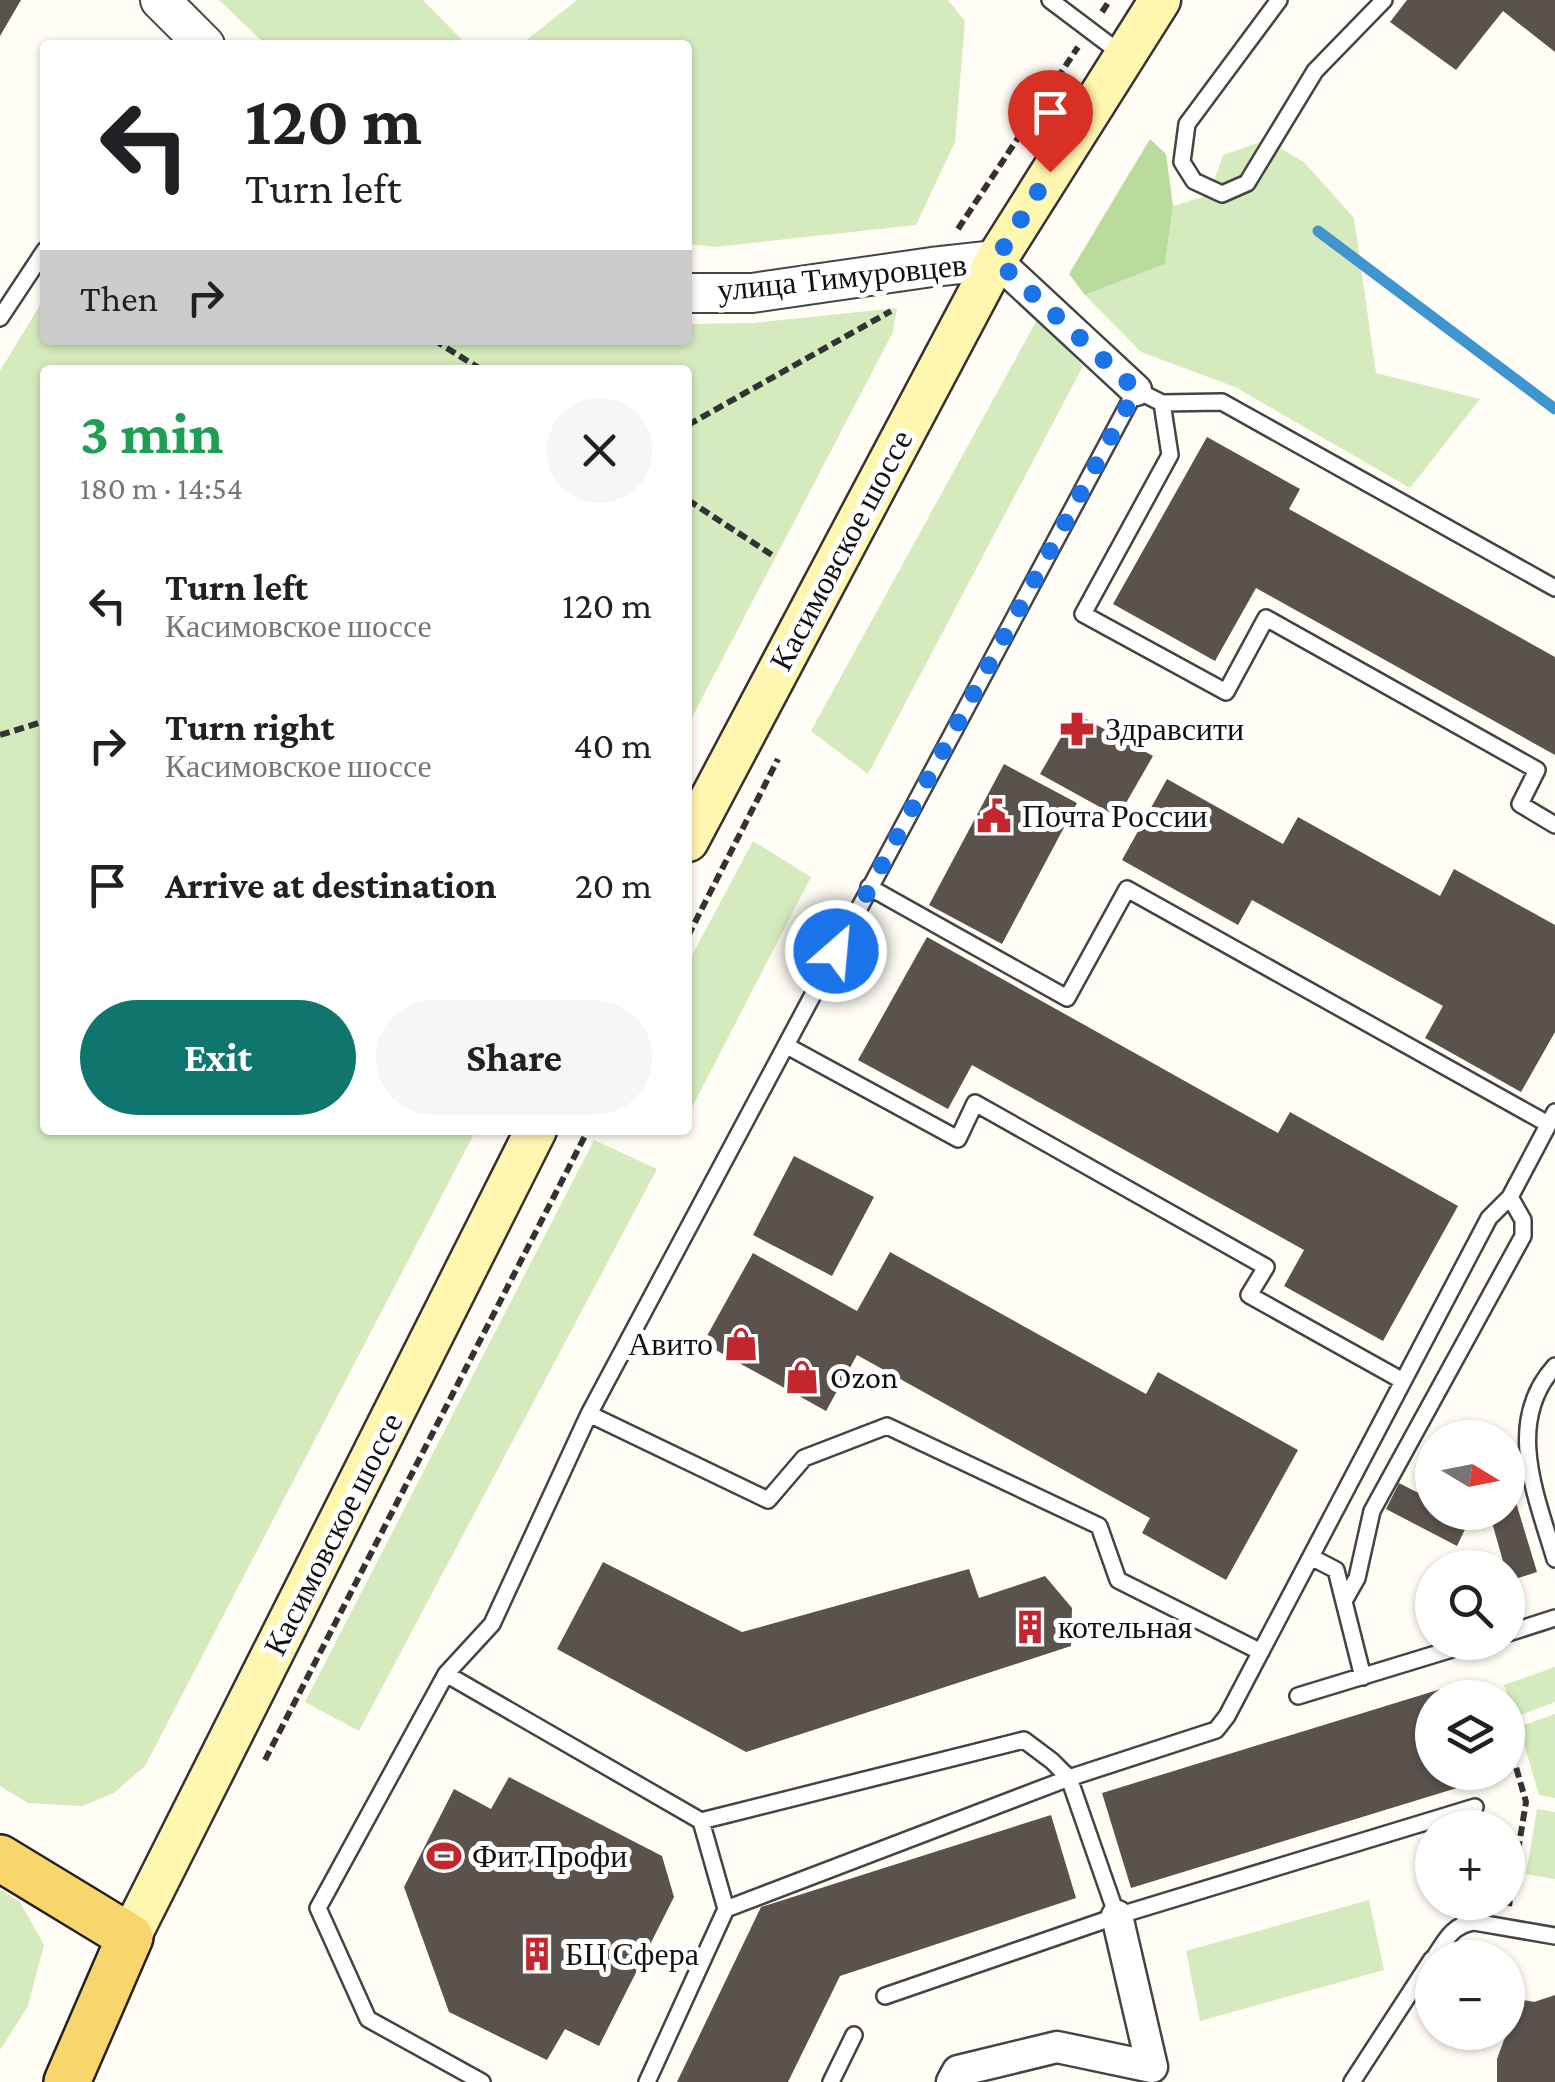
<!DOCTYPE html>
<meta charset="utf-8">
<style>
:root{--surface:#fff;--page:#f6f6f6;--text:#202124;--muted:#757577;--accent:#0f766e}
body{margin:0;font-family:"Crimson Pro",serif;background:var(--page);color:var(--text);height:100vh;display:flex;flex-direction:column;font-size:38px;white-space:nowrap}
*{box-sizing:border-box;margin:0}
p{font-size:32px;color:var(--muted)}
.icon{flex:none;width:55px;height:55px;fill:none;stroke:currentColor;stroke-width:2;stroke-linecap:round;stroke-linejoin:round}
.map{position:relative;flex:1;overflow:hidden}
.drawer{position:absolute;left:40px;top:365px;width:652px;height:770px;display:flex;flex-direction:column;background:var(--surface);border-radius:10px;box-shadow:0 2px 8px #0004}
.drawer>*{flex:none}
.guide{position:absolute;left:40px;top:40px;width:652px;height:305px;border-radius:10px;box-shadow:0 2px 8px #0004;background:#fff;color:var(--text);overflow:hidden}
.needle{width:65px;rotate:100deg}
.tools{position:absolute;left:1415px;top:1420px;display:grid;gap:20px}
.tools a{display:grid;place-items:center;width:110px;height:110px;border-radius:50%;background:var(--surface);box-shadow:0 2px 8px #0004;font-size:50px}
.pin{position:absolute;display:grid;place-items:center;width:85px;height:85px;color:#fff;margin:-102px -42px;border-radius:50% 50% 50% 0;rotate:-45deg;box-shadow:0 0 10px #0007}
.pin .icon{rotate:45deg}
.me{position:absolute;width:110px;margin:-55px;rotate:27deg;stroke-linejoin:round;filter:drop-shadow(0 0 8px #0008)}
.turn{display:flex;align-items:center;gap:35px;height:210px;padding:0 40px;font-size:45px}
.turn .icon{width:130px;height:130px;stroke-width:2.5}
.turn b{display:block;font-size:70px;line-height:85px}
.then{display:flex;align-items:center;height:95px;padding:0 40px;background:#0003;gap:20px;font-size:38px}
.round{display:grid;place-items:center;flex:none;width:105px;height:105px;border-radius:52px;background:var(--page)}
.head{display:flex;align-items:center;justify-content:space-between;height:170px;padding:0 40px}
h1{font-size:60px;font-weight:700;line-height:75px;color:#1e9e55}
.primary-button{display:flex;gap:20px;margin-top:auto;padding:20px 40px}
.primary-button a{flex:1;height:115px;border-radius:60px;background:var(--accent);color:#fff;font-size:40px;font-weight:700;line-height:115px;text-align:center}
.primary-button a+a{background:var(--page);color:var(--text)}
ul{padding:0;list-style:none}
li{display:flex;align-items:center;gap:30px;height:140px;padding:0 40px}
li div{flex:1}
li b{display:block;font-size:38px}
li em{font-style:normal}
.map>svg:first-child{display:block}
</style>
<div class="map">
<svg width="1555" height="2082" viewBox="0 0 1555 2082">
<rect width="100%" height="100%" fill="#fffdf5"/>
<path fill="#d5ebbd" d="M219 0H423L467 45H266Z
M577 0H948L965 21 955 142 916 225 715 247 688 244V45H520Z
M1266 140 1304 162 1354 218 1376 373 1480 399 1410 488 1235 387 1141 352 1085 295 1165 264 1173 206 1209 195 1223 155Z
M45 297V340H688V324L753 323 897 308 893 332 688 725V370H45V1130H476L145 1766 114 1793 82 1806 28 1803 0 1786V371Z
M1038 318 1083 366 868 774 811 731Z
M753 841 811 877 688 1115V963Z
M594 1140 657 1169 359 1731 305 1702Z
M1555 1667V1702L1515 1717 1504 1685Z
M1555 1714V1798L1539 1795 1519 1727Z
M1537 1809 1555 1812V1879L1526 1874Z
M0 1889 20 1902 44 1945 28 2006 0 2050Z
M1369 1900 1384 1970 1200 2021 1186 1951Z"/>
<path fill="#b9dc9c" d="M1150 139 1166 154 1173 206 1165 264 1085 295 1069 274Z"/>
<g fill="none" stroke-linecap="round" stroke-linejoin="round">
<path stroke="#3f96cf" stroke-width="11" d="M1318 231 1555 409"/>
</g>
<path fill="#5a524d" d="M0 0H21L0 36Z
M1407 0H1555V52L1503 11 1456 70 1390 22Z
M1207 437 1300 489 1289 509 1555 657V755L1256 588 1215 661 1113 604Z
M1075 713 1153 756 1118 817 1040 774Z
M1004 764 1077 803 1002 944 929 905Z
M1167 779 1283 844 1298 817 1440 896 1454 869 1555 925V1032L1521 1092 1425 1038 1443 1006 1252 900 1238 925 1122 860Z
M927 937 1278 1133 1290 1112 1458 1206 1383 1341 1284 1286 1304 1250 972 1065 948 1109 858 1060Z
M794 1156 874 1197 832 1276 753 1235Z
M890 1252 1146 1394 1158 1372 1298 1450 1226 1580 1142 1533 1150 1518 857 1355 826 1411 703 1343 753 1253 857 1311Z
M1508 1476 1537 1572 1509 1581 1508 1568H1505L1489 1512H1508Z
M1399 1483 1432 1500V1512H1457L1470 1519 1457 1546 1386 1509Z
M603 1562 742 1632 969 1569 979 1598 1045 1576 1072 1608 1071 1646 746 1752 557 1649Z
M1441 1689 1444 1698H1432V1772H1467L1470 1784 1131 1888 1102 1793Z
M509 1777 662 1856 674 1897 599 2046 565 2029 547 2060 449 2012 404 1887 454 1789 491 1809Z
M1051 1815 1076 1898 840 1976 788 2082H677L761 1907Z
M1555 1995V2082H1497V2059L1504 2040 1514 2023 1519 1999 1534 2002Z"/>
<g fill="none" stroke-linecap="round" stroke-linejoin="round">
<g stroke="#444" stroke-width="20">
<path id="service" d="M1050 0 1123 55
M1279 0 1187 124 1182 162 1194 181 1222 194 1247 183 1315 71 1384 0
M0 318 45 250
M1162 403 1170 455 1083 614 1226 692 1266 618 1537 770 1520 804 1555 825
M869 887 1067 998 1127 889 1548 1124
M787 1046 958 1139 975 1103 1266 1267 1249 1295 1403 1381
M1555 1366C1504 1422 1536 1495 1555 1559
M589 1414 768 1500 804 1458 887 1426 1099 1526 1118 1580 1261 1652
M1311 1557 1336 1570 1363 1677
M1344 1601 1357 1578 1372 1511 1523 1236V1220L1510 1197
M1508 1633 1555 1618
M446 1674 318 1908 368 2019 482 2082
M1298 1696 1475 1642
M1475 1807 1117 1916 1069 1778 1052 1761 1024 1740 701 1821 446 1674 492 1624 589 1414 1136 390 1162 403 1222 402 1555 588
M701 1821 726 1909
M1434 1958C1445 1941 1452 1925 1474 1922L1555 1936
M885 1996 1117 1916
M647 2082 726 1909 1069 1778 1216 1730 1227 1716 1489 1218 1510 1197 1555 1112
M831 2082 854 2035
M1352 2082 1432 1959"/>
</g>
<g stroke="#444" stroke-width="35">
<path id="minor" d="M996 260 1136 390
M952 2082 958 2071 1057 2047 1152 2067 1117 1916"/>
</g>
<g stroke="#444" stroke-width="42">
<path id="tertiary" d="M160 0 205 45
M688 293H752L932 267 996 260"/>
</g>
<g stroke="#333" stroke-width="45">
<path id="secondary" d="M688 841 996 260 1160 0
M130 1937 536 1130"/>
</g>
<g stroke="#222" stroke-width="50">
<path id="primary" d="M0 1858 130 1937 67 2082"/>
</g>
<path stroke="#333" stroke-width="6" stroke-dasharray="10 5" stroke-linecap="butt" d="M1102 12 1110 0
M958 229 1078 47
M434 340 482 370
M688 425 891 311
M688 500 775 557
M0 735 45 721
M688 936 778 759
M1464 1698 1493 1689 1495 1698
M1508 1739 1526 1802 1509 1906
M265 1760 588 1130"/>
<use href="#service" stroke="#fff" stroke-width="15"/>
<use href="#minor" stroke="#fff" stroke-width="30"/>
<use href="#tertiary" stroke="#fff" stroke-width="38"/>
<use href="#secondary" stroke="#fff6b0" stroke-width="40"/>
<use href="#primary" stroke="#f9d66b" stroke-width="45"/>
</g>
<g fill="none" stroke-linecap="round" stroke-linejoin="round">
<path stroke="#1a73e8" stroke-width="18" stroke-dasharray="0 32.4" d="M836 951 1136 390 996 260 1050 172"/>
</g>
<defs>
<g id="pharmacy-bare" transform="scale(2.7)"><path d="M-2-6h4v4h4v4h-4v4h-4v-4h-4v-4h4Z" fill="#c4262e" stroke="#fff" stroke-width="2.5" paint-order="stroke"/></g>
<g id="civic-bare" transform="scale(2.7)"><path d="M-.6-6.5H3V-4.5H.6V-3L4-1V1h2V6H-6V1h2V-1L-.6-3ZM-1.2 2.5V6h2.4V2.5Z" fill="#c4262e" stroke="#fff" stroke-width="2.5" paint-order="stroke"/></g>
<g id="shop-bare" transform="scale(2.7)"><path d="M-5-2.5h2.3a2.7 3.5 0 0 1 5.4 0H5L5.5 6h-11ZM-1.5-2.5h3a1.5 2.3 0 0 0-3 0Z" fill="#c4262e" stroke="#fff" stroke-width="2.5" paint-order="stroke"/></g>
<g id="building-bare" transform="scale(2.7)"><path d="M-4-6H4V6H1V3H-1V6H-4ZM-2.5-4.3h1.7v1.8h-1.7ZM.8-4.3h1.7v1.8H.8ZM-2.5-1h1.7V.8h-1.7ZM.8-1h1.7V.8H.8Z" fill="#c4262e" stroke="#fff" stroke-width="2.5" paint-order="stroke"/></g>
<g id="stadium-bare" transform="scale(2.7)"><path d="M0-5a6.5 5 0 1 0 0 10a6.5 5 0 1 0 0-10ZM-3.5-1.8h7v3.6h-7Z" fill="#c4262e" stroke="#fff" stroke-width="2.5" paint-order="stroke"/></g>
</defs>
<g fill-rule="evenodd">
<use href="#pharmacy-bare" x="1077" y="729"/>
<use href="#civic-bare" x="994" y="816"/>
<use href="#shop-bare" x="741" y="1344"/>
<use href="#shop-bare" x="802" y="1377"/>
<use href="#building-bare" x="1030" y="1627"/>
<use href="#stadium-bare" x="444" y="1856"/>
<use href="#building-bare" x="537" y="1954"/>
</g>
<g text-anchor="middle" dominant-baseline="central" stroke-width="10" stroke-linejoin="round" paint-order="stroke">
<g font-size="32" fill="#111" stroke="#fff">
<text transform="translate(842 277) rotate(-6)">улица Тимуровцев</text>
<text transform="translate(841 550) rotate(-62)">Касимовское шоссе</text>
<text transform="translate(333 1534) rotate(-63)">Касимовское шоссе</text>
</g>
<g font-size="32" fill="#111" stroke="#fff" text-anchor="start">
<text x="1105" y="729">Здравсити</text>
<text x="1022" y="816">Почта России</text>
<text x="713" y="1344" text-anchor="end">Авито</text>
<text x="830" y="1377">Ozon</text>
<text x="1058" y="1627">котельная</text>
<text x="472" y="1856">Фит Профи</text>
<text x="565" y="1954">БЦ Сфера</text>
</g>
</g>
</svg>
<div class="tools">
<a><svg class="needle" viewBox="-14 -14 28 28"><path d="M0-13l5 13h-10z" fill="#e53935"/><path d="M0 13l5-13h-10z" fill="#757577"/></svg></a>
<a><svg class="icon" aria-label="search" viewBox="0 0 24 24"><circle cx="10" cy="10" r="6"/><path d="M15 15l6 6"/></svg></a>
<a><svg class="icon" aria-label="layers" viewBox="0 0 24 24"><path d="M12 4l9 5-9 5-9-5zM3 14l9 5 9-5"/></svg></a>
<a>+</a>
<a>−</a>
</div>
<div class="pin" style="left:1050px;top:172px;background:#d93025"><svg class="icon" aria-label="arrive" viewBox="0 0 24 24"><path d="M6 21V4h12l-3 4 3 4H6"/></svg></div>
<svg class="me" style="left:836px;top:951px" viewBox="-20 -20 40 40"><circle r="17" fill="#1a73e8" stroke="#fff" stroke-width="3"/><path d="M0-11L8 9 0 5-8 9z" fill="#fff"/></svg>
<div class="guide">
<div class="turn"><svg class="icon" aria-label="left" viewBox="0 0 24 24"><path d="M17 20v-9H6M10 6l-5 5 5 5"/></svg><div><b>120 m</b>Turn left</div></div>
<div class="then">Then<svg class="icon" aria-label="right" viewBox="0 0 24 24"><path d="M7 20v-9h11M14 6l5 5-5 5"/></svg></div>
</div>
<section class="drawer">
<div class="head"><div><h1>3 min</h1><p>180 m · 14:54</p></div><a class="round"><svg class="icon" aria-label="close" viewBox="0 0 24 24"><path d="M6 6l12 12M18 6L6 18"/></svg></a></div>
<ul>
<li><svg class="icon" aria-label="left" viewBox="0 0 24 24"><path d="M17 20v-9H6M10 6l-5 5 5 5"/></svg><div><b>Turn left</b><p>Касимовское шоссе</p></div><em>120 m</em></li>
<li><svg class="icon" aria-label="right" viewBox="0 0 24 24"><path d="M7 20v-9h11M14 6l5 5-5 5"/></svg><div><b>Turn right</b><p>Касимовское шоссе</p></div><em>40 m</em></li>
<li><svg class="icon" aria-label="arrive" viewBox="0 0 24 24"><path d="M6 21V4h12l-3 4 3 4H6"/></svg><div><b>Arrive at destination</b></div><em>20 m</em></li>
</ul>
<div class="primary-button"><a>Exit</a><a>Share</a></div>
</section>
</div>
